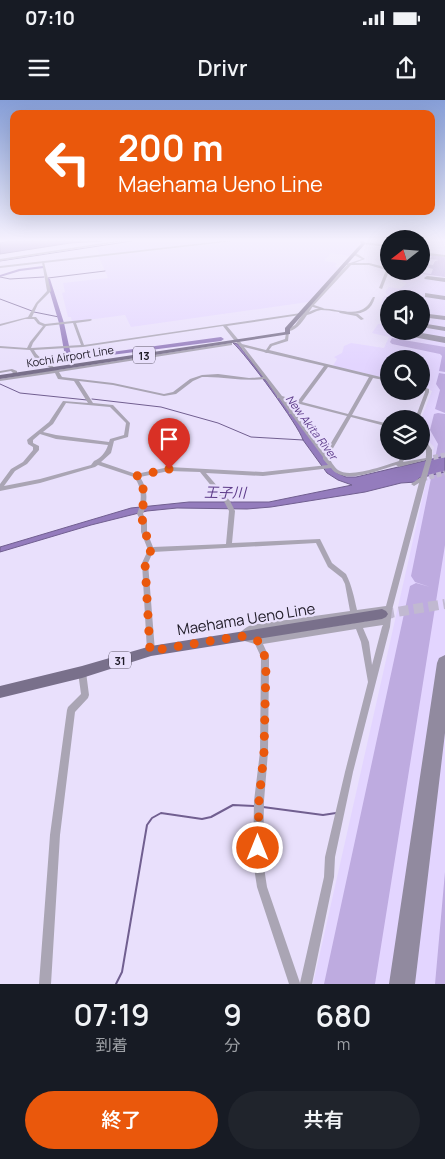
<!DOCTYPE html>
<html lang="ja">
<meta charset="utf-8">
<style>
:root{--surface:#171b24;--page:#20242c;--text:#f1f3f6;--muted:#9ea1a6;--accent:#ea580c}
body{margin:0;font-family:Manrope,"Noto Sans JP",sans-serif;background:var(--page);color:var(--text);height:100vh;display:flex;flex-direction:column;font-size:19px;white-space:nowrap}
*{box-sizing:border-box;margin:0}
p{font-size:16px;color:var(--muted)}
.icon{flex:none;width:28px;height:28px;fill:none;stroke:currentColor;stroke-width:2;stroke-linecap:round;stroke-linejoin:round}
.map{position:relative;height:884px;overflow:hidden}
.details{display:flex;flex-direction:column;background:var(--surface);flex:1}
.details>*{flex:none}
.banner{position:absolute;left:10px;top:10px;width:425px;height:105px;border-radius:10px;box-shadow:0 5px 20px #0002;background:#ea580c;color:#fff;overflow:hidden}
.needle{width:32px;rotate:253deg}
.buttons{position:absolute;left:380px;top:130px;display:grid;gap:10px}
.buttons a{display:grid;place-items:center;width:50px;height:50px;border-radius:50%;background:var(--surface);box-shadow:0 5px 20px #0002;font-size:25px}
.pin{position:absolute;display:grid;place-items:center;width:42px;height:42px;color:#fff;margin:-51px -21px;border-radius:50% 50% 50% 0;rotate:-45deg;box-shadow:0 0 5px #0007}
.pin .icon{rotate:45deg}
.me{position:absolute;width:55px;margin:-28px;rotate:0deg;stroke-linejoin:round;filter:drop-shadow(0 0 4px #0008)}
.turn{display:flex;align-items:center;gap:18px;height:105px;padding:0 25px;font-size:22px}
.turn .icon{width:65px;height:65px;stroke-width:2.5}
.turn b{display:block;font-size:35px;line-height:42px}
.eta{display:flex;justify-content:space-evenly;align-items:center;height:85px;text-align:center}
.eta b{font-size:30px;font-weight:600;line-height:35px}
.action{display:flex;gap:10px;margin-top:auto;padding:10px 25px}
.action a{flex:1;height:58px;border-radius:30px;background:var(--accent);color:#fff;font-size:20px;font-weight:600;line-height:58px;text-align:center}
.action a+a{background:var(--page);color:var(--text)}
.status{display:flex;justify-content:space-between;align-items:center;height:35px;padding:0 25px;background:var(--surface);direction:ltr}
.status svg{height:14px;fill:currentColor}
header{display:flex;justify-content:space-between;align-items:center;height:65px;padding:0 25px;background:var(--surface);font-size:22px;font-weight:600}
.map>svg:first-child{display:block}
</style>
<div class="status"><b>07:10</b><svg viewBox="0 0 49 12"><path d="M0 12V9h3v3zM5 12V6h3v6zM10 12V3h3v9zM15 12V0h3v12zM26 1h20v11H26zM47 4h2v5h-2z"/></svg></div>
<header><svg class="icon" aria-label="menu" viewBox="0 0 24 24"><path d="M4 6h16M4 12h16M4 18h16"/></svg>Drivr<svg class="icon" aria-label="share" viewBox="0 0 24 24"><path d="M12 15V3M7 8l5-5 5 5M5 13v7h14v-7"/></svg></header>
<div class="map">
<svg width="445" height="884" viewBox="0 0 445 884">
<rect width="100%" height="100%" fill="#e9e0fc"/>
<path fill="#e3d5ff" d="M136 141H203L205 144 100 155 97 148Z
M240 141H360V143L350 156 331 153 324 161 337 163 335 167 339 168 308 202 131 227 125 215 72 222 71 217H68L62 193 65 192 63 183 108 178 99 157Z
M427 154 445 157V884H313L434 347 421 333V319L432 291 421 286V259H389V279L333 266 337 259 334 257 342 253 344 246 351 243 384 248 389 237 372 233 378 224 389 225V231H421V199H389V206L380 205 384 196H388L385 192 389 187 400 189 407 183 402 182 403 179 410 180 411 178H405L409 173 407 171H421V158H425Z"/>
<path fill="#beabe0" d="M427 154 445 157V177L423 174V173L431 174 433 169 425 167 426 164 433 165 435 161 439 160 430 159 432 156H429L428 159 421 158H425Z
M392 238 445 247V272L439 271 442 256 440 254 392 244 390 242Z
M439 273 445 274V313L435 309 440 290 436 284Z
M438 313 445 314V445L375 884H324L410 486 416 483 430 487 415 482 411 476 438 344 430 330 434 314Z
M445 772V884H435Z"/>
<path fill="#947cbd" stroke="#715f90" d="M10 141H102L70 143 0 154V143Z
M233 243 238 244 337 373 346 377H356L445 356V372L419 378 416 382 401 383 365 392 271 407 247 409 177 408 147 411 91 425 0 452V447L131 408 189 402H269L352 385 338 380 327 373 303 340C299 326 246 254 233 243Z"/>
<g fill="none" stroke-linecap="round" stroke-linejoin="round">
<path stroke="#715f90" stroke-width="1" d="M0 161 132 141
M0 177 10 179 44 177
M48 178 105 171
M0 199 32 211
M34 212 59 217
M0 284 20 293 87 300
M92 299 161 307 218 323 251 337 303 340"/>
<path stroke="#715f90" stroke-width="2" d="M263 707 323 715 336 713
M116 884 122 872 147 725 152 718 161 713 202 719 211 717 233 705 254 706"/>
<path fill="#947cbd" fill-rule="evenodd" d="M43 166 44 168 20 171 0 177V175L19 169Z
M48 178 50 179 64 223 71 255 75 257 221 237 224 239 221 241 72 260 65 256 59 223 46 179Z"/>
<path fill="#918a9f" fill-rule="evenodd" d="M427 176 445 178V182L425 179 424 178Z
M425 193 445 196V200L425 197Z
M421 213 445 216V220L421 217Z
M421 223 445 227V231L421 227Z
M416 232 445 237V243L413 237 412 235Z
M445 555V633L415 884H389L437 563 439 558Z"/>
<path stroke="#c1b9d1" stroke-width="5" stroke-dasharray="5 2.5" stroke-linecap="butt" d="M426 359 445 355
M422 379 445 373"/>
<path stroke="#c1b9d1" stroke-width="10" stroke-dasharray="10 5" stroke-linecap="butt" d="M384 514 445 504"/>
<path stroke="#c1b9d1" stroke-width="12" stroke-dasharray="12 6" stroke-linecap="butt" d="M382 514 392 512"/>
<path fill="#aaa5b4" fill-rule="evenodd" d="M116 141H125L0 161V159Z
M363 142 389 145V147L362 144Z
M421 152 445 155V157L421 154Z
M354 153H356L365 159 347 166V164L362 159 354 155Z
M43 161 44 162 51 191 38 204 32 217H36L40 222 45 224 91 219 92 220 90 221 76 223 84 245 301 213V215H300L227 226 242 244 266 250 270 244 285 239 286 233 289 232 288 241 272 246 269 250 389 279V281L373 278 352 315 389 324V327L351 317 328 357C331 361 334 367 338 370 350 379 385 365 399 361L402 351H408L403 362 426 358V350L421 342V336H423L432 350V358L392 510 390 527 353 672 335 757 334 777 312 884H289L257 787 253 761 254 701 260 652 261 557 255 544 241 540 238 536C240 532 246 527 251 525L350 511 345 484 342 478 328 467 316 443 153 452 148 463 155 551 154 553 151 554 148 553 147 551 142 463 148 450 141 432V421L137 414C142 401 143 389 134 377L98 365 95 367 40 383 0 391V384L11 369 23 362 33 350V347L28 344 27 340 28 339 49 322 63 301 88 303 74 281 58 279 55 273 0 281V279L53 270 35 258 30 250 0 248V246L27 248 30 242 43 226 38 224 34 219H25L0 226V224L28 217 36 203 47 191 42 162ZM73 223 81 245 31 248 33 243 46 226ZM223 226 234 240H235L263 277 249 278 218 274 202 275 190 279 173 292 164 294 113 283 62 277 59 272 232 245V243H231L57 270C50 262 39 260 34 250L83 247ZM244 247 264 252 266 253H268L324 266 298 301 282 296ZM328 267 369 277 348 314 302 302ZM202 277C223 276 244 282 265 279L277 296V298H279L289 312V314H291L323 357V359L328 365 263 372 169 367 136 374 101 362 111 353 114 341 128 337 130 323 113 305 93 303 79 281 113 285 164 296 176 294 193 281ZM285 300 296 303 292 309ZM66 303 110 307 126 323 124 335 110 339 109 342 56 335 43 332 53 324ZM300 304 347 316 325 353 294 312ZM40 334 56 339 108 345C106 352 101 358 94 361L91 365 40 379 4 386 15 371 27 364 39 350V346L33 343V340ZM426 360 421 377 411 384 414 386 419 383 386 506 357 510C354 497 352 486 346 474L332 463 320 439 232 443 235 411 230 401 206 373 263 376 331 368C344 386 378 370 396 365L399 367ZM169 371 200 372 225 403 229 411 226 444 153 447 147 432V421L143 414C148 400 148 389 140 377ZM384 512 383 518 361 522 358 515ZM352 516 354 523 258 538 248 536 253 531ZM383 525 382 527 372 565 369 542 363 528ZM356 529 361 542 368 582 345 672 325 757 324 777 300 883 267 787 263 761 264 701 268 652 269 565V557L263 544Z
M311 204 323 208 324 209 322 210 310 206 309 205Z
M341 211 358 214 364 219 361 220 356 216 340 213 339 212Z
M12 269 17 271V273H13L11 271 0 273V271Z
M421 286 429 289V292L419 319H415L425 292V291L421 289Z
M82 568 85 569 86 572 89 595 88 598 75 612 60 735 51 884H39L50 735 67 610 68 607 81 594 78 572 79 569Z"/>
<path fill="#aaa5b4" fill-rule="evenodd" d="M221 141H235L0 168V166Z
M349 163H369L389 168V171L382 189 379 188 386 170 369 165H351L313 206 309 212C325 201 351 220 366 207 369 205 371 200 373 197H375C368 224 341 210 321 210 315 211 312 214 307 215 301 224 296 231 285 232V230L295 225 310 204Z"/>
<path fill="#79708b" fill-rule="evenodd" d="M360 141H364L365 144 290 229V234L0 279V275L285 232V228L357 148 361 144Z
M382 509 386 511 388 514 386 517 382 519 151 556 82 578 0 598V586L82 566 151 546Z"/>
</g>
<linearGradient id="sky" x2="0" y2="1"><stop stop-color="#869ed7"/><stop offset="0.53" stop-color="#f5f1fe"/><stop offset="1" stop-color="#f5f1fe" stop-opacity="0"/></linearGradient>
<rect width="445" height="265" fill="url(#sky)"/>
<g fill="none" stroke-linecap="round" stroke-linejoin="round">
<path stroke="#ea580c" stroke-width="9" stroke-dasharray="0 16.2" d="M169 369 136 376C146 388 146 400 140 414 145 425 146 438 151 450L145 463 150 551 241 536 258 541 265 557 266 565 264 652 259 701 258 748"/>
</g>
<g text-anchor="middle" dominant-baseline="central" stroke-width="4.5" stroke-linejoin="round" paint-order="stroke">
<g fill="#e9e0fc" stroke="#5c5667" stroke-width="1">
<rect x="133" y="246.5" width="22" height="17" rx="4"/>
<rect x="109" y="551.5" width="22" height="17" rx="4"/>
</g>
<g font-size="11" font-weight="bold" fill="#1f1b27">
<text x="144" y="255">13</text>
<text x="120" y="560">31</text>
</g>
<g font-size="11" fill="#1f1b27" stroke="#e9e0fc">
<text transform="translate(70 256) rotate(-9)">Kochi Airport Line</text>
</g>
<g font-size="11" font-style="italic" fill="#5c3a89" stroke="#e9e0fc">
<text transform="translate(312 327) rotate(53)">New Akita River</text>
</g>
<g font-size="14" font-style="italic" fill="#5c3a89" stroke="#e9e0fc">
<text transform="translate(225 392) rotate(1)">王子川</text>
</g>
<g font-size="15" fill="#1f1b27" stroke="#e9e0fc">
<text transform="translate(246 519) rotate(-9)">Maehama Ueno Line</text>
</g>
</g>
</svg>
<div class="buttons">
<a><svg class="needle" viewBox="-14 -14 28 28"><path d="M0-13l5 13h-10z" fill="#e53935"/><path d="M0 13l5-13h-10z" fill="#9ea1a6"/></svg></a>
<a><svg class="icon" aria-label="sound" viewBox="0 0 24 24"><path d="M4 9h4l5-4v14l-5-4H4zM17 9q2 3 0 6"/></svg></a>
<a><svg class="icon" aria-label="search" viewBox="0 0 24 24"><circle cx="10" cy="10" r="6"/><path d="M15 15l6 6"/></svg></a>
<a><svg class="icon" aria-label="layers" viewBox="0 0 24 24"><path d="M12 4l9 5-9 5-9-5zM3 14l9 5 9-5"/></svg></a>
</div>
<div class="pin" style="left:169px;top:369px;background:#d93025"><svg class="icon" aria-label="arrive" viewBox="0 0 24 24"><path d="M6 21V4h12l-3 4 3 4H6"/></svg></div>
<svg class="me" style="left:258px;top:748px" viewBox="-20 -20 40 40"><circle r="17" fill="#ea580c" stroke="#fff" stroke-width="3"/><path d="M0-11L8 9 0 5-8 9z" fill="#fff"/></svg>
<div class="banner">
<div class="turn"><svg class="icon" aria-label="left" viewBox="0 0 24 24"><path d="M17 20v-9H6M10 6l-5 5 5 5"/></svg><div><b>200 m</b>Maehama Ueno Line</div></div>
</div>
</div>
<section class="details">
<div class="eta">
<div><b>07:19</b><p>到着</p></div>
<div><b>9</b><p>分</p></div>
<div><b>680</b><p>m</p></div>
</div>
<div class="action"><a>終了</a><a>共有</a></div>
</section>
